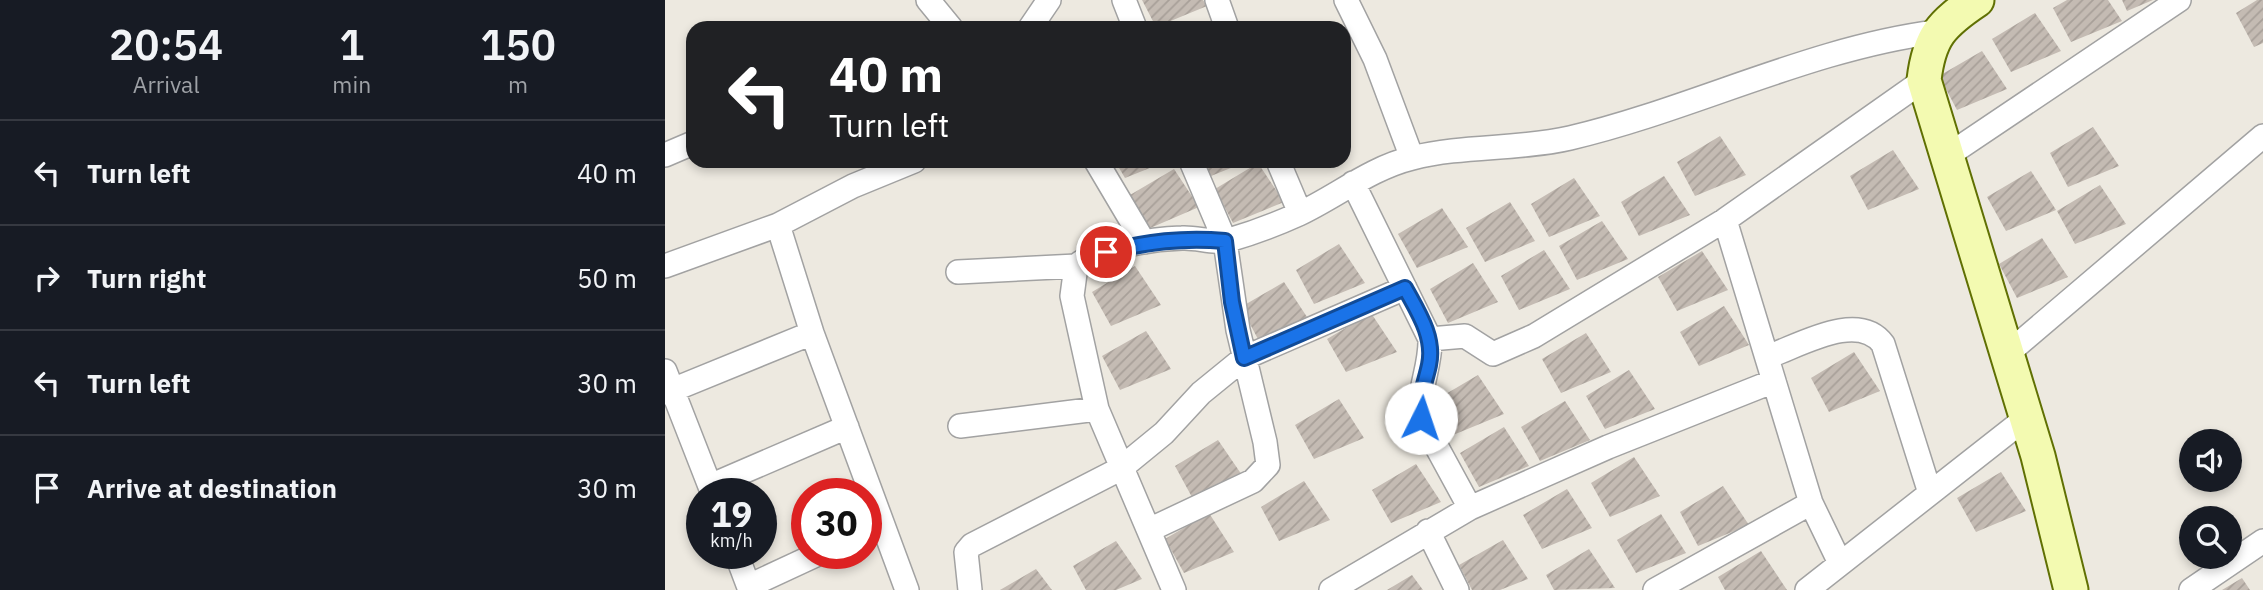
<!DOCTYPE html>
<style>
:root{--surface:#171b24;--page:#20242c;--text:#f1f3f6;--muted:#9ea1a6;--line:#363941}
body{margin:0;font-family:"IBM Plex Sans",sans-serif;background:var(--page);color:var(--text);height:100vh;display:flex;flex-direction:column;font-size:26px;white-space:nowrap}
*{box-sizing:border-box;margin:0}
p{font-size:23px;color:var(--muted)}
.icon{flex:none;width:38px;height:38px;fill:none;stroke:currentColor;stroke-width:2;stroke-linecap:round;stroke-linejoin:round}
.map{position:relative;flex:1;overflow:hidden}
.side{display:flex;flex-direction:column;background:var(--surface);width:665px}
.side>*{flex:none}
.banner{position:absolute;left:21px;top:21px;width:665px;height:147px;border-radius:21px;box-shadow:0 4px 10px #0003;background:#202124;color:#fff;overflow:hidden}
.tools{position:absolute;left:1514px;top:429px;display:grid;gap:14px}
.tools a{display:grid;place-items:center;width:63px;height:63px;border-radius:50%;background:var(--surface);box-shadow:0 4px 10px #0003;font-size:35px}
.speed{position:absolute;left:21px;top:478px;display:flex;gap:14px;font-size:35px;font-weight:700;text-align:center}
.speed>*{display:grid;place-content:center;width:91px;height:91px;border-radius:50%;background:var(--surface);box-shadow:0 4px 10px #0003;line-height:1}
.speed small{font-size:18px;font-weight:400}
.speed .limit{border:10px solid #d22;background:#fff;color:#111}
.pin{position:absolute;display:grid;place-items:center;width:60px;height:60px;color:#fff;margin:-30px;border:4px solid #fff;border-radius:50%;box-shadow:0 2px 7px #0007}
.me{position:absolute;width:77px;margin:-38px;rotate:4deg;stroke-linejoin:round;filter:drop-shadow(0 0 5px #0008)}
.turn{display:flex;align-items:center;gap:24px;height:147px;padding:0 28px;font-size:32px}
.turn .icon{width:91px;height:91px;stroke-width:2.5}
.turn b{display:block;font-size:49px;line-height:60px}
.eta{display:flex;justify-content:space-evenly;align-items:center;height:119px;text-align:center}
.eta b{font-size:42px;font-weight:600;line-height:49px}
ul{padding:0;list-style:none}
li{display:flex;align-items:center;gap:21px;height:105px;padding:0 28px;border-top:2px solid var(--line)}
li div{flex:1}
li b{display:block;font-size:26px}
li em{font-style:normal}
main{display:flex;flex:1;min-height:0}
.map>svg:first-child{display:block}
</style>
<main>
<section class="side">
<div class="eta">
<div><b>20:54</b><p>Arrival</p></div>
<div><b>1</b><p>min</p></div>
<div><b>150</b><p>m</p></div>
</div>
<ul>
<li><svg class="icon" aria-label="left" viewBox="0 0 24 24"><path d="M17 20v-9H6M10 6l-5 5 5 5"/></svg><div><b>Turn left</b></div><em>40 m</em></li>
<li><svg class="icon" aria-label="right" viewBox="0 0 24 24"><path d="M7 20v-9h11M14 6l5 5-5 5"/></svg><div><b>Turn right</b></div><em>50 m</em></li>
<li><svg class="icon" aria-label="left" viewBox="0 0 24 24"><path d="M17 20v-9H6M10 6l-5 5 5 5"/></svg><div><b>Turn left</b></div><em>30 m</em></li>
<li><svg class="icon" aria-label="arrive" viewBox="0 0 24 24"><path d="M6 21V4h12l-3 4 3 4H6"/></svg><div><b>Arrive at destination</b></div><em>30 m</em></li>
</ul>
</section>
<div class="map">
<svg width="1598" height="590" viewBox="0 0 1598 590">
<defs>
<pattern id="building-hatch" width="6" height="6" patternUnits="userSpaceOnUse" patternTransform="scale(1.75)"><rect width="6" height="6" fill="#c4bbb3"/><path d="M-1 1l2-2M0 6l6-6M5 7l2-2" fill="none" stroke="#a8a099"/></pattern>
</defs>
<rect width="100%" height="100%" fill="#ede9e0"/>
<path fill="url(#building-hatch)" d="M477 0H538L542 6 491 27Z
M1402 0H1443L1457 21 1406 42 1388 8Z
M1457 0H1488L1462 11Z
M1592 0H1598V43L1589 47 1571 13Z
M1370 13 1396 51 1346 72 1327 39Z
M1317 51 1342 89 1292 110 1274 76Z
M1428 127 1454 166 1403 187 1385 153Z
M1055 136 1081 175 1030 196 1012 162Z
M1228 150 1254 189 1203 210 1185 176Z
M450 161H502L460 178Z
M538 161H583L546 176Z
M593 163 619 202 568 223 550 189Z
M509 169 534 207 483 229 465 195Z
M1366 171 1391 210 1341 231 1322 197Z
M999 176 1025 215 974 236 956 202Z
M909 178 935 216 884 237 866 204Z
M1435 185 1461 224 1410 244 1392 211Z
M845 202 870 241 820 262 801 228Z
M777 208 803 247 752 268 733 234Z
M937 221 963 259 912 280 894 246Z
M1377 238 1403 277 1352 298 1334 264Z
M674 244 700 283 649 304 631 270Z
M879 250 905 289 854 310 836 276Z
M1037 251 1063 290 1012 311 993 277Z
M808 263 833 302 783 323 765 289Z
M470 266 496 305 446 326 427 292Z
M619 282 644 320 594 341 576 307Z
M1059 306 1084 345 1034 366 1015 332Z
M706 313 732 352 681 372 662 339Z
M481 331 506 369 455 390 437 356Z
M921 333 946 372 896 393 877 359Z
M1189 352 1215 391 1164 412 1146 378Z
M964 370 990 409 940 429 921 396Z
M813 375 839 414 788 435 769 401Z
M674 399 699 438 649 459 630 425Z
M900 401 925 440 875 461 856 427Z
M839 427 864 466 814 487 795 453Z
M553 440 579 478 528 499 510 466Z
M969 457 995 496 945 517 926 483Z
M751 464 776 502 726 523 707 490Z
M1336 472 1361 511 1311 532 1292 498Z
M639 481 665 520 614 541 596 507Z
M1058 486 1084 525 1033 546 1015 512Z
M902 489 927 528 877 549 858 515Z
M544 513 569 552 519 573 500 539Z
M996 514 1021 553 971 573 952 540Z
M838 540 863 579 835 590H807L794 565Z
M451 541 477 579 451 590H421L408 566Z
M924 549 950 588 889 590 881 575Z
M1096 551 1122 590H1060L1053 577Z
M371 569 387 590H335Z
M747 575 758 590H722Z
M1577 578 1585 590H1557Z"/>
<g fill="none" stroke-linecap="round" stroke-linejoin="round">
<g stroke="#a2a2a2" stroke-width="26">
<path id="street" d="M263 0 286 28
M459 0 470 28
M552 0 562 28
M681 0 710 59 747 158
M365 28 384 0
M0 155 28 143
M1282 156 1514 0
M431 161 479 242
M613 161 635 213
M688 183 765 339C766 367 752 391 756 418L805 508
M1060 220 1146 503 1175 563
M113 225 147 333 242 590
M0 266 113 225 188 186 249 161
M293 272 411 266
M765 339 800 336 828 354 869 336 1060 220 1259 80
M1342 354 1598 136
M1102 357C1134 346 1193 310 1218 344L1265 493
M0 371 48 494
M0 393 147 333
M295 426 432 409
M45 486 182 427
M484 530 588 481 603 465 600 442 573 330 560 241 526 161
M763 531 792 590
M71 553 85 590
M84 586 155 553
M305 590 301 552 307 545 455 469 499 433 536 393 579 358 740 288
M509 590 432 409 407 296 411 266C434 247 487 239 517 238 532 237 550 244 564 240 588 233 612 224 634 214 672 196 706 168 747 158 799 145 853 150 905 138 1028 109 1146 48 1271 32
M666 590 805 508 943 447 1109 381
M990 590 1146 503
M1142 590 1361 418
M1526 590 1598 541"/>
</g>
<g stroke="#607003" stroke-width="37">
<path id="secondary" d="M1312 0C1276 24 1264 37 1259 80L1373 456 1406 590"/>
</g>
<use href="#street" stroke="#fff" stroke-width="23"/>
<use href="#secondary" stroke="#f3fab1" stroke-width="33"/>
</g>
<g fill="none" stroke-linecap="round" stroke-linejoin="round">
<g stroke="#114b97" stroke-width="18">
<path id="route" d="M441 252C482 242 518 237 560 241L567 302 579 358 740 288C753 312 770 337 764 365 760 384 753 398 756 418"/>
</g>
<use href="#route" stroke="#1a73e8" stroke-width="12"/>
</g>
</svg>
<div class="tools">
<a><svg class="icon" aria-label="sound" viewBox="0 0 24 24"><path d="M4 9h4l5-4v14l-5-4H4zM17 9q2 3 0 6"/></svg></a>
<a><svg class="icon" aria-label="search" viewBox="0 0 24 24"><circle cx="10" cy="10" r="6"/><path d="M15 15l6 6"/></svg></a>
</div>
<div class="speed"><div>19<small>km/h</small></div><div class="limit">30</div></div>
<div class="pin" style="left:441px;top:252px;background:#d93025"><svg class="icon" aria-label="arrive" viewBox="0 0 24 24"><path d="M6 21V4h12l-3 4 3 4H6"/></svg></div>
<svg class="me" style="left:756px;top:418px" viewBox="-20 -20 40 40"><circle r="19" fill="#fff"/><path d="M0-13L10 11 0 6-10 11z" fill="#1a73e8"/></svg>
<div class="banner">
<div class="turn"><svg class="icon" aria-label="left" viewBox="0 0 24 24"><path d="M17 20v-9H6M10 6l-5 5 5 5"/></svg><div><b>40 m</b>Turn left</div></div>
</div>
</div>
</main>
